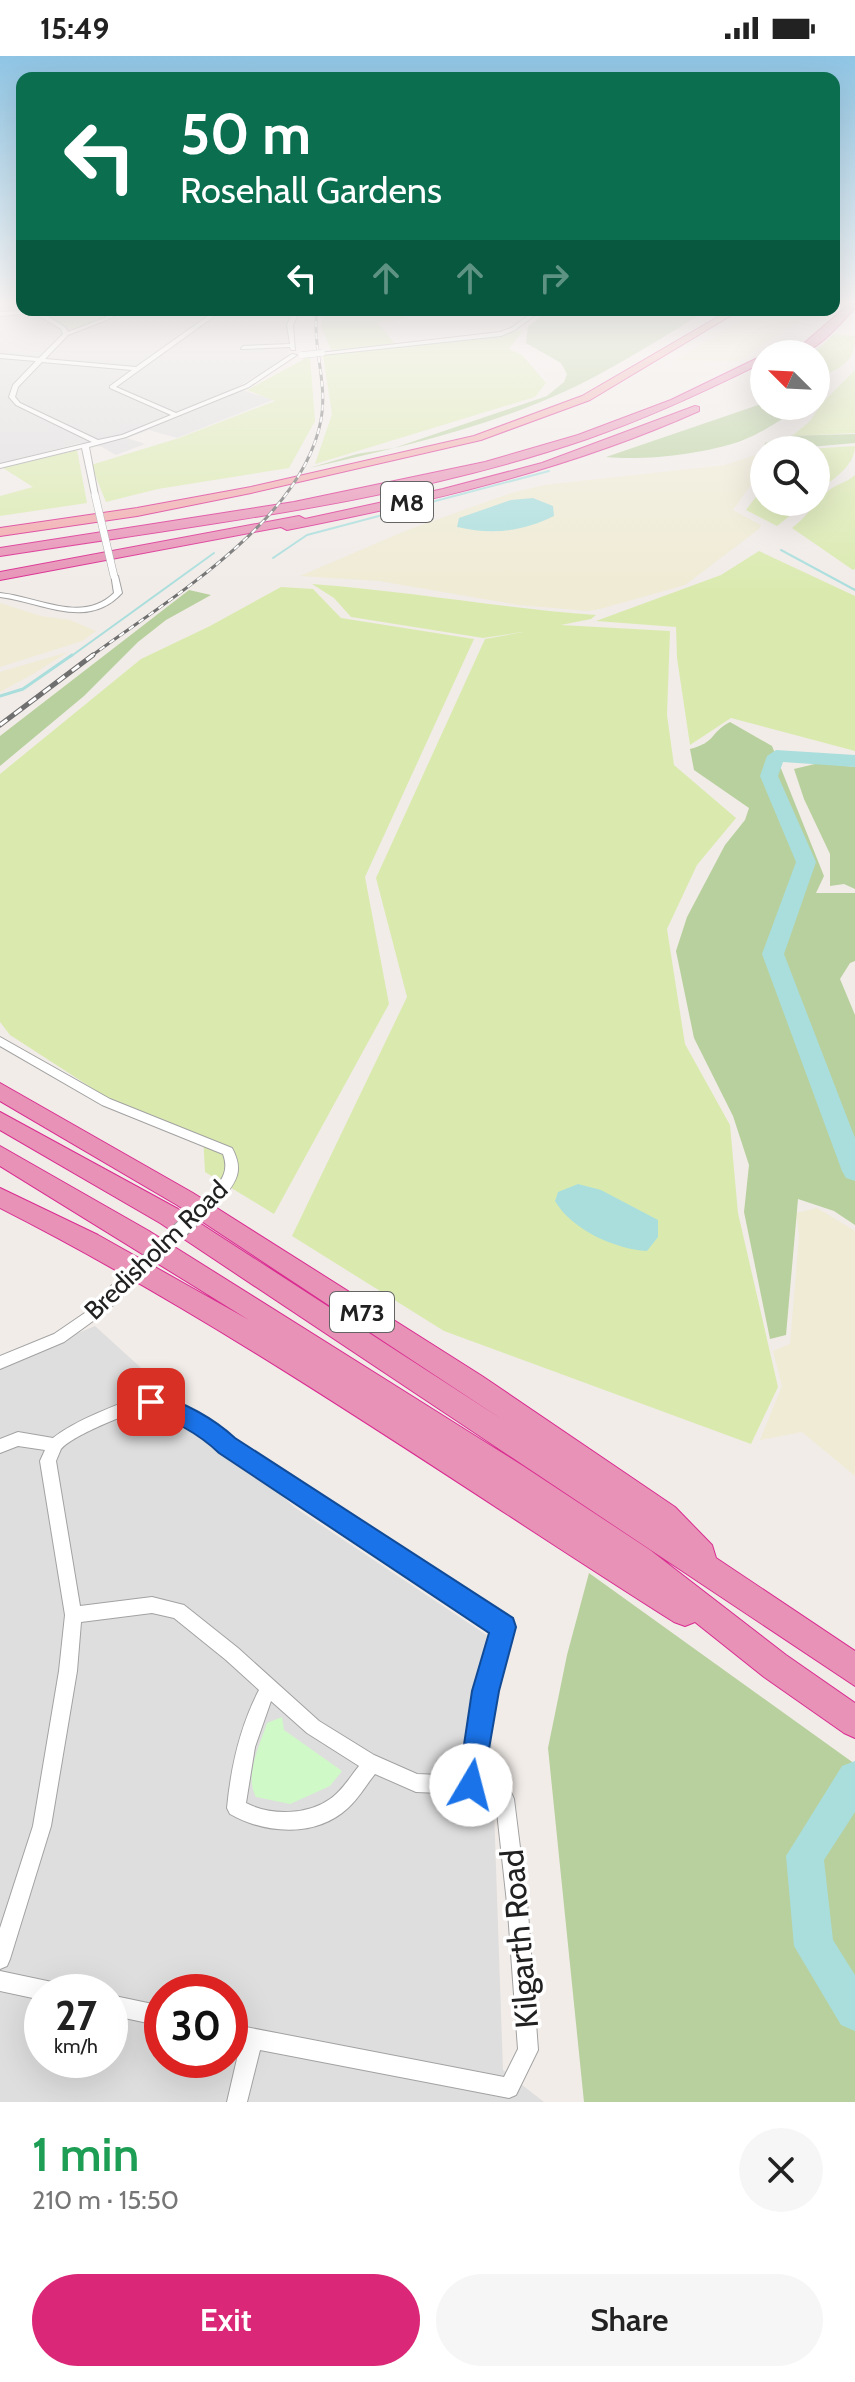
<!DOCTYPE html>
<meta charset="utf-8">
<style>
:root{--surface:#fff;--page:#f6f6f6;--text:#222;--muted:#767676;--accent:#db2777}
body{margin:0;font-family:Cabin,sans-serif;background:var(--page);color:var(--text);height:100vh;display:flex;flex-direction:column;font-size:30px;white-space:nowrap}
*{box-sizing:border-box;margin:0}
p{font-size:26px;color:var(--muted)}
.icon{flex:none;width:44px;height:44px;fill:none;stroke:currentColor;stroke-width:2;stroke-linecap:round;stroke-linejoin:round}
.map{position:relative;height:2046px;overflow:hidden}
.side{display:flex;flex-direction:column;background:var(--surface);flex:1}
.side>*{flex:none}
.guide{position:absolute;left:16px;top:16px;width:824px;height:244px;border-radius:16px;box-shadow:0 8px 32px #0002;background:#0b6e4f;color:#fff;overflow:hidden}
.needle{width:52px;rotate:294deg}
.controls{position:absolute;left:750px;top:284px;display:grid;gap:16px}
.controls a{display:grid;place-items:center;width:80px;height:80px;border-radius:50%;background:var(--surface);box-shadow:0 8px 32px #0002;font-size:40px}
.speed{position:absolute;left:24px;top:1918px;display:flex;gap:16px;font-size:40px;font-weight:700;text-align:center}
.speed>*{display:grid;place-content:center;width:104px;height:104px;border-radius:50%;background:var(--surface);box-shadow:0 8px 32px #0002;line-height:1}
.speed small{font-size:20px;font-weight:400}
.speed .limit{border:12px solid #d22;background:#fff;color:#111}
.pin{position:absolute;display:grid;place-items:center;width:68px;height:68px;color:#fff;margin:-34px;border-radius:16px;box-shadow:0 4px 12px #0006}
.me{position:absolute;width:88px;margin:-44px;rotate:8deg;stroke-linejoin:round;filter:drop-shadow(0 0 6px #0008)}
.turn{display:flex;align-items:center;gap:28px;height:168px;padding:0 32px;font-size:36px}
.turn .icon{width:104px;height:104px;stroke-width:2.5}
.turn b{display:block;font-size:56px;line-height:68px}
.lanes{display:flex;align-items:center;height:76px;padding:0 32px;background:#0003;justify-content:center;gap:40px;direction:ltr}
.lanes .off{opacity:.35}
.round{display:grid;place-items:center;flex:none;width:84px;height:84px;border-radius:42px;background:var(--page)}
.overview{display:flex;align-items:center;justify-content:space-between;height:136px;padding:0 32px}
h1{font-size:48px;font-weight:600;line-height:60px;color:#1e9e55}
.cta{display:flex;gap:16px;margin-top:auto;padding:16px 32px}
.cta a{flex:1;height:92px;border-radius:48px;background:var(--accent);color:#fff;font-size:32px;font-weight:600;line-height:92px;text-align:center}
.cta a+a{background:var(--page);color:var(--text)}
.status{display:flex;justify-content:space-between;align-items:center;height:56px;padding:0 40px;background:var(--surface);direction:ltr}
.status svg{height:22px;fill:currentColor}
.map>svg:first-child{display:block}
</style>
<div class="status"><b>15:49</b><svg viewBox="0 0 49 12"><path d="M0 12V9h3v3zM5 12V6h3v6zM10 12V3h3v9zM15 12V0h3v12zM26 1h20v11H26zM47 4h2v5h-2z"/></svg></div>
<div class="map">
<svg width="855" height="2046" viewBox="0 0 855 2046">
<rect width="100%" height="100%" fill="#f1ece8"/>
<path fill="#dfdede" fill-rule="evenodd" d="M0 248H22V254H292L287 272 289 300 236 332 273 344 177 382 149 374 127 382 145 388 116 399 102 391 80 387 0 408Z
M95 1270 294 1451 488 1580 503 2014 544 2046H0V1309ZM42 1936H110V2004H42ZM162 1936H230V2004H162Z"/>
<path fill="#efebd4" d="M762 254H815L739 305 675 304Z
M764 396V411L733 454 761 469 759 473 685 529 600 553 588 555 518 549 379 525 300 520 405 475 511 437 544 429 725 409Z
M0 547 41 560 70 564 96 575 82 585 0 611Z
M68 596 33 618 0 636V616Z
M817 1152 855 1175V1420L802 1376 760 1384 782 1330 773 1295 790 1288 799 1180 796 1157Z"/>
<path fill="#daeaaf" d="M93 254 104 258 101 259 103 261 109 260 82 273H71L46 258 51 255Z
M325 254H413L398 259 409 263 377 266 395 288 331 294 321 270Z
M523 274 509 293 522 299 546 327 535 341 315 408 332 358 323 299 496 280Z
M834 278 855 280C855 309 839 311 816 324V298H813Z
M310 300 315 365 289 412 158 433 106 446 91 409 179 382 275 345 247 334Z
M855 314V377L792 380 810 365 823 346Z
M855 390C855 411 831 424 816 437V394H793Z
M77 394 87 447 0 460V440L33 431 3 412Z
M855 419V513L853 514 792 472C807 461 815 446 828 435 836 428 846 427 855 419Z
M764 430V446H807L777 470 746 454Z
M759 495 855 540V695L731 662 690 689 677 602 676 571 596 565 721 519Z
M312 528C407 535 501 552 596 559L591 563 561 569 670 575 667 659 674 709 736 762 697 809 667 873 685 988 730 1069 738 1157 778 1331 751 1388 444 1275 292 1180 407 941 376 822 485 583 523 576 483 582 351 561 334 542Z
M281 531 313 533 341 562 474 583 365 821 389 948 274 1158 205 1116 203 1080 112 1045 10 979 0 966V718L141 603 210 570Z"/>
<path fill="#b8d09d" d="M549 254H708C654 286 602 321 543 345 468 376 388 394 309 412L357 398 394 392 547 340 564 326 567 318 561 307 526 287 528 271Z
M764 347V350H801C783 363 762 377 741 385 704 398 644 405 606 401Z
M855 378V387L764 395 765 387 787 380Z
M189 534 211 539 166 564 138 586 84 640 0 710V680Z
M730 666 772 690 824 820 816 837H855V905L850 907 840 923 855 959V1169L834 1155 798 1143 786 1279 770 1283 744 1156 749 1109 733 1060 694 982 676 895 687 861 725 789 745 764 749 752 694 714 690 693C717 686 709 677 730 666Z
M819 707 855 711V833L844 828 830 830V798L804 743 794 713Z
M589 1517 855 1708V2046H584L548 1692 567 1599Z"/>
<path fill="#cff9c7" d="M282 1661 284 1674 342 1715 330 1730 290 1748 256 1741C244 1720 260 1689 267 1667Z"/>
<path fill="#a9dedd" d="M533 442 553 450 554 460C521 476 492 479 457 471L459 462 511 444Z
M578 1128 601 1134 658 1164V1181L647 1195C615 1193 572 1174 555 1145L558 1136Z"/>
<g fill="none" stroke-linecap="round" stroke-linejoin="round">
<path stroke="#a9dedd" stroke-width="2" d="M781 494 855 534
M273 502 307 479 549 415
M70 601 214 497"/>
<path stroke="#a9dedd" stroke-width="3" d="M0 640 23 633 72 599"/>
<path fill="#a9dedd" fill-rule="evenodd" d="M776 694 855 699V711L783 706 778 720 816 806 784 898 855 1082V1125L846 1122 842 1115 762 898 796 806 760 720 767 700Z
M855 1705V1756L824 1804 833 1884 855 1919V1975L841 1969 794 1890 786 1800 842 1710Z"/>
<g stroke="#a2a2a2" stroke-width="2">
<path id="minor" d="M42 254 41 256 65 271 68 276 107 261 97 254H104L114 261 68 279 45 303 136 311 212 257 230 254 216 259 116 331 176 357 245 329 292 298 297 299 249 331 126 381 89 391 98 439 95 441 92 439 82 392 0 412V408L92 386 16 349 9 341 13 329 36 305 0 302V298L39 302 63 278 61 273 34 257 0 260V256ZM42 306 132 314 110 330V332L171 359 122 379 98 384 20 347 15 341 18 331Z
M294 254H300L293 269 295 294H291L290 291 241 293 243 290 290 288 287 269Z
M536 254H542L515 274 501 280 322 299 319 297 500 276 511 272Z
M111 518 118 520 122 537C87 575 42 546 0 541V537C39 541 82 568 114 537Z
M0 981 110 1043 232 1092C244 1114 237 1125 222 1143H212L210 1139C220 1125 230 1117 223 1098L102 1049 0 990Z
M95 1250 100 1252 102 1256 100 1260 64 1286 0 1313V1300L54 1278Z
M143 1340C177 1337 209 1364 232 1385L510 1565 512 1571 495 1635 481 1720C498 1721 508 1727 514 1743L528 1856 538 1994 516 2039 509 2042 260 1994 247 2046H227L240 1990 230 1988V1968L504 2021 518 1993 508 1856 496 1747 490 1739 416 1736 375 1718C366 1729 359 1742 348 1752 316 1782 265 1778 230 1758L227 1752C231 1710 240 1671 259 1634L226 1604 174 1562 152 1557 81 1566 77 1615 51 1770 10 1903 7 1910 0 1913V1872L33 1770 59 1615 65 1559 40 1405 45 1394 18 1390 0 1397V1383L18 1376 53 1382C74 1365 117 1348 143 1340ZM152 1352C180 1358 202 1376 222 1395L495 1575 477 1635 463 1720 417 1718 374 1699 319 1665 238 1592 184 1549 152 1541 80 1550 56 1405C57 1403 60 1395 61 1393 73 1379 134 1354 152 1352ZM271 1645 307 1677 359 1710C350 1721 342 1735 330 1743 308 1759 270 1760 246 1747L255 1691Z
M0 1915 52 1926 59 1929 62 1936H42V1944L0 1935Z
M110 1939 162 1950V1970L110 1959Z"/>
</g>
<g stroke="#da2b91" stroke-width="2">
<path id="trunk" d="M730 254H740L590 344 481 384 251 437 137 460 0 480V472L137 452 251 431 474 380 582 340Z"/>
</g>
<g stroke="#da2b91" stroke-width="2">
<path id="motorway" d="M849 248H855V252C838 269 817 298 792 298Z
M764 299V306C706 335 648 362 587 383 398 448 196 469 0 500V492L294 446 485 406 578 379 671 344Z
M695 350 699 351V355C567 414 429 446 287 474L281 471 0 524V516L299 460 305 463 443 433 542 407Z
M0 1027 193 1137 482 1320 675 1451 712 1489 716 1502 855 1595V1630L160 1167 0 1074V1056L178 1153 503 1364 177 1149 0 1045Z
M0 1090 149 1175 523 1410 650 1494 786 1599 855 1647V1682L844 1677 764 1621 695 1566 685 1570 674 1566C451 1425 236 1272 0 1152V1132L98 1179 249 1264 0 1110Z"/>
</g>
<use href="#minor" fill="#fff" fill-rule="evenodd"/>
<use href="#trunk" fill="#f1a9ac" fill-rule="evenodd"/>
<use href="#motorway" fill="#e792b6" fill-rule="evenodd"/>
<g stroke="#6f6f6f" stroke-width="3">
<path id="rail-far1" d="M90 601C167 544 302 466 321 364 328 327 312 291 317 254"/>
</g>
<g stroke="#6f6f6f" stroke-width="5">
<path id="rail" d="M0 669 93 599"/>
</g>
<use href="#rail-far1" stroke="#fff" stroke-width="2" stroke-dasharray="6" stroke-linecap="butt"/>
<use href="#rail" stroke="#fff" stroke-width="3" stroke-dasharray="9" stroke-linecap="butt"/>
<g stroke="#a2a2a2" stroke-width="7" stroke-linecap="butt">
<path id="minor-bridge-far3" d="M302 299 322 297"/>
</g>
<g stroke="#a2a2a2" stroke-width="8" stroke-linecap="butt">
<path id="minor-bridge-far2" d="M95 439 114 520"/>
</g>
<g stroke="#a2a2a2" stroke-width="14" stroke-linecap="butt">
<path id="minor-bridge-far1" d="M194 1161 217 1139"/>
</g>
<g stroke="#a2a2a2" stroke-width="17" stroke-linecap="butt">
<path id="minor-bridge" d="M95 1256 196 1159"/>
</g>
<use href="#minor-bridge-far3" stroke="#fff" stroke-width="6"/>
<use href="#minor-bridge-far2" stroke="#fff" stroke-width="7"/>
<use href="#minor-bridge-far1" stroke="#fff" stroke-width="12"/>
<use href="#minor-bridge" stroke="#fff" stroke-width="15"/>
</g>
<linearGradient id="sky" x2="0" y2="1"><stop stop-color="#8fc5e4"/><stop offset="0.46" stop-color="#f9f6f5"/><stop offset="1" stop-color="#f9f6f5" stop-opacity="0"/></linearGradient>
<rect width="855" height="534" fill="url(#sky)"/>
<path fill="#1a73e8" stroke="#114b97" stroke-width="2" d="M151 1336C183 1346 211 1360 235 1382L513 1562 516 1571 499 1635 481 1739 471 1743 462 1739 458 1729 472 1635 489 1577 219 1397C197 1376 172 1364 143 1353L140 1346 143 1339Z"/>
<g text-anchor="middle" dominant-baseline="central" stroke-width="7" stroke-linejoin="round" paint-order="stroke">
<g fill="#fff" stroke="#646464" stroke-width="2">
<rect x="381" y="426" width="52" height="40" rx="6"/>
<rect x="330" y="1236" width="64" height="40" rx="6"/>
</g>
<g font-size="24" font-weight="bold" fill="#212121">
<text x="407" y="446">M8</text>
<text x="362" y="1256">M73</text>
</g>
<g font-size="26" fill="#212121" stroke="#fff">
<text transform="translate(156 1194) rotate(-44)">Bredisholm Road</text>
</g>
<g font-size="32" fill="#212121" stroke="#fff">
<text transform="translate(519 1883) rotate(-95)">Kilgarth Road</text>
</g>
</g>
</svg>
<div class="controls">
<a><svg class="needle" viewBox="-14 -14 28 28"><path d="M0-13l5 13h-10z" fill="#e53935"/><path d="M0 13l5-13h-10z" fill="#767676"/></svg></a>
<a><svg class="icon" aria-label="search" viewBox="0 0 24 24"><circle cx="10" cy="10" r="6"/><path d="M15 15l6 6"/></svg></a>
</div>
<div class="speed"><div>27<small>km/h</small></div><div class="limit">30</div></div>
<div class="pin" style="left:151px;top:1346px;background:#d93025"><svg class="icon" aria-label="arrive" viewBox="0 0 24 24"><path d="M6 21V4h12l-3 4 3 4H6"/></svg></div>
<svg class="me" style="left:471px;top:1729px" viewBox="-20 -20 40 40"><circle r="19" fill="#fff"/><path d="M0-13L10 11 0 6-10 11z" fill="#1a73e8"/></svg>
<div class="guide">
<div class="turn"><svg class="icon" aria-label="left" viewBox="0 0 24 24"><path d="M17 20v-9H6M10 6l-5 5 5 5"/></svg><div><b>50 m</b>Rosehall Gardens</div></div>
<div class="lanes"><svg class="icon" aria-label="left" viewBox="0 0 24 24"><path d="M17 20v-9H6M10 6l-5 5 5 5"/></svg><svg class="icon off" aria-label="ahead" viewBox="0 0 24 24"><path d="M12 20V5M6 11l6-6 6 6"/></svg><svg class="icon off" aria-label="ahead" viewBox="0 0 24 24"><path d="M12 20V5M6 11l6-6 6 6"/></svg><svg class="icon off" aria-label="right" viewBox="0 0 24 24"><path d="M7 20v-9h11M14 6l5 5-5 5"/></svg></div>
</div>
</div>
<section class="side">
<div class="overview"><div><h1>1 min</h1><p>210 m · 15:50</p></div><a class="round"><svg class="icon" aria-label="close" viewBox="0 0 24 24"><path d="M6 6l12 12M18 6L6 18"/></svg></a></div>
<div class="cta"><a>Exit</a><a>Share</a></div>
</section>
